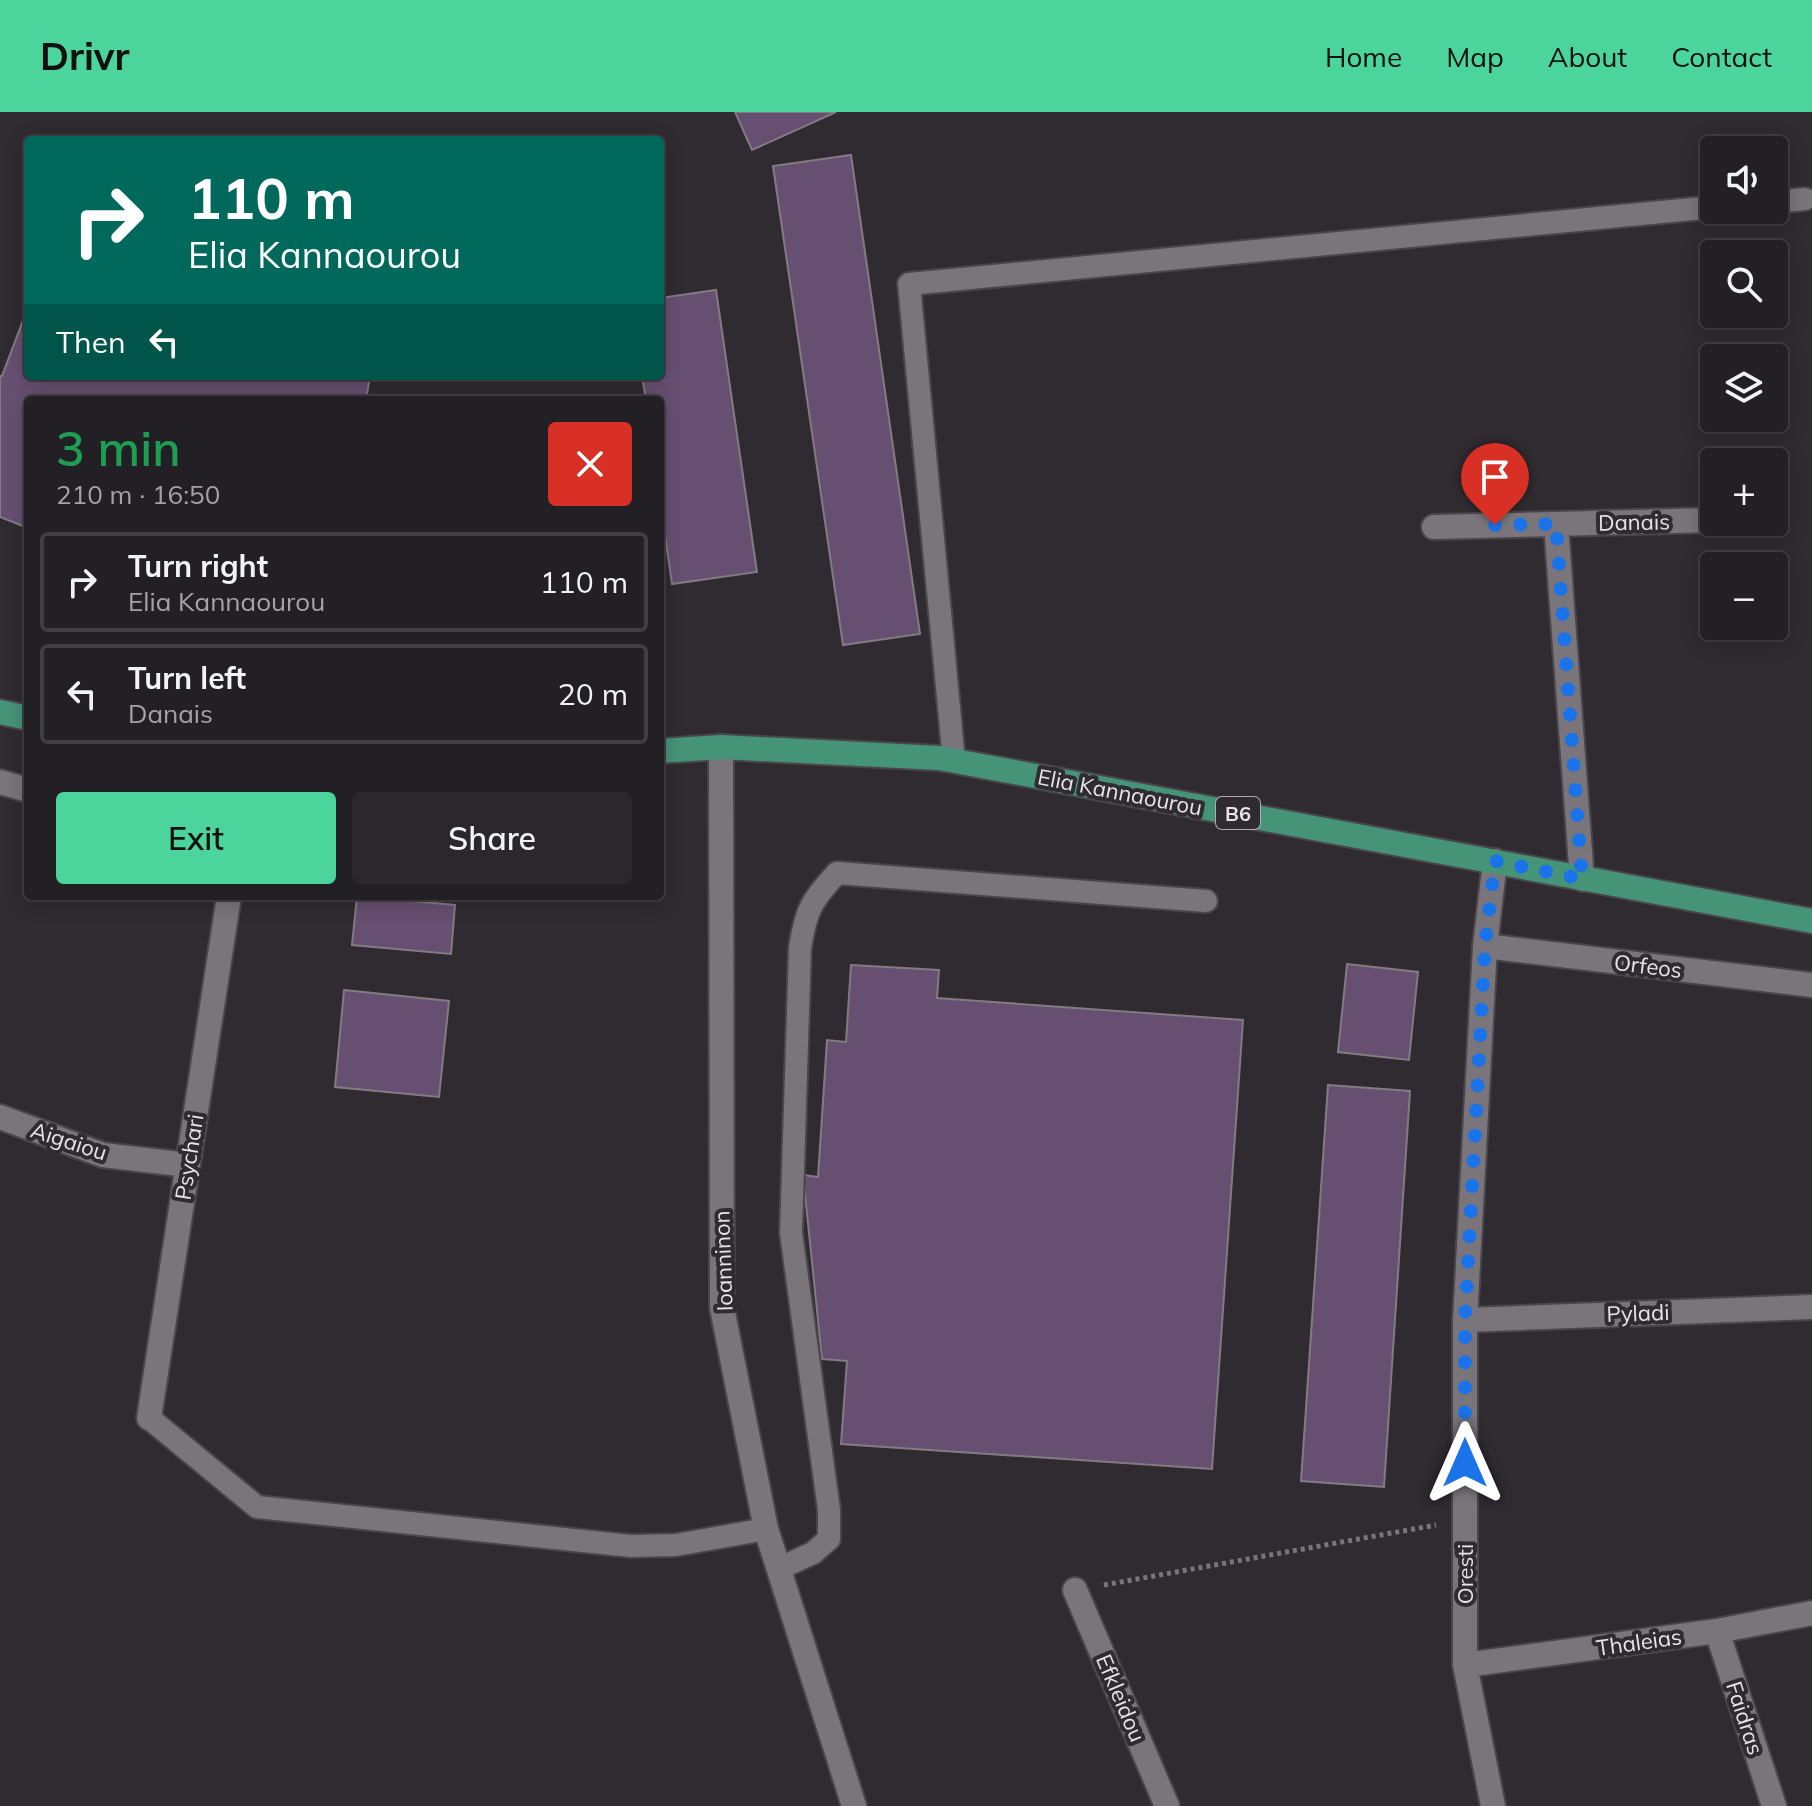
<!DOCTYPE html>
<meta charset="utf-8">
<style>
:root{--surface:#232025;--page:#2b282d;--text:#f1f3f6;--muted:#a3a3a7;--line:#403e42;--accent:#4bd49b}
body{margin:0;font-family:Mulish,sans-serif;background:var(--page);color:var(--text);height:100vh;display:flex;flex-direction:column;font-size:30px;white-space:nowrap}
*{box-sizing:border-box;margin:0}
p{font-size:26px;color:var(--muted)}
.icon{flex:none;width:44px;height:44px;fill:none;stroke:currentColor;stroke-width:2;stroke-linecap:round;stroke-linejoin:round}
.map{position:relative;flex:1;overflow:hidden}
.panel{position:absolute;left:24px;top:284px;width:640px;height:504px;display:flex;flex-direction:column;background:var(--surface);border-radius:8px;box-shadow:0 4px 20px #0003,0 0 0 2px var(--line)}
.panel>*{flex:none}
.hud{position:absolute;left:24px;top:24px;width:640px;height:244px;border-radius:8px;box-shadow:0 4px 20px #0003,0 0 0 2px var(--line);background:#00695c;color:#fff;overflow:hidden}
.tools{position:absolute;left:1700px;top:24px;display:grid;gap:16px}
.tools a{display:grid;place-items:center;width:88px;height:88px;border-radius:8px;background:var(--surface);box-shadow:0 4px 20px #0003,0 0 0 2px var(--line);font-size:40px}
.pin{position:absolute;display:grid;place-items:center;width:68px;height:68px;color:#fff;margin:-82px -34px;border-radius:50% 50% 50% 0;rotate:-45deg;box-shadow:0 0 8px #0007}
.pin .icon{rotate:45deg}
.me{position:absolute;width:88px;margin:-44px;rotate:0deg;stroke-linejoin:round;filter:drop-shadow(0 0 6px #0008)}
.turn{display:flex;align-items:center;gap:28px;height:168px;padding:0 32px;font-size:36px}
.turn .icon{width:104px;height:104px;stroke-width:2.5}
.turn b{display:block;font-size:56px;line-height:68px}
.then{display:flex;align-items:center;height:76px;padding:0 32px;background:#0003;gap:16px;font-size:30px}
.round{display:grid;place-items:center;flex:none;width:84px;height:84px;border-radius:8px;background:var(--page)}
.headline{display:flex;align-items:center;justify-content:space-between;height:136px;padding:0 32px}
h1{font-size:48px;font-weight:600;line-height:60px;color:#1e9e55}
.action{display:flex;gap:16px;margin-top:auto;padding:16px 32px}
.action a{flex:1;height:92px;border-radius:8px;background:var(--accent);color:#111;font-size:32px;font-weight:600;line-height:92px;text-align:center}
.action a+a{background:var(--page);color:var(--text)}
ul{padding:0;list-style:none}
li{display:flex;align-items:center;gap:24px;height:100px;margin:0 16px 12px;padding:0 16px;border:4px solid var(--line);border-radius:8px}
li div{flex:1}
li b{display:block;font-size:30px}
li em{font-style:normal}
header{display:flex;align-items:center;gap:48px;box-sizing:border-box;height:112px;padding:0 40px;background:var(--accent);color:#111}
header strong{font-size:38px}
nav{display:flex;gap:44px;margin-inline-start:auto;font-size:28px}
.map>svg:first-child{display:block}
</style>
<header>
<strong>Drivr</strong>
<nav><a>Home</a><a>Map</a><a>About</a><a>Contact</a></nav>
</header>
<div class="map">
<svg width="1812" height="1694" viewBox="0 0 1812 1694">
<rect width="100%" height="100%" fill="#2f2b31"/>
<path fill="#674f71" stroke="#807c82" stroke-width="2" d="M735 0H836L752 38Z
M851 43 920 522 843 533 773 54Z
M716 178 757 460 672 472 660 387V288H646L642 264H660V186Z
M25 203 28 204V264H370L366 288H28V416L0 405V264H2Z
M357 784 455 793 451 842 352 833Z
M1347 852 1418 860 1409 948 1338 940Z
M851 853 939 858 937 886 1243 908 1212 1357 841 1332 847 1249 822 1247 803 1063 818 1065 827 928 846 930Z
M344 878 449 889 439 985 335 975Z
M1328 973 1410 979 1384 1375 1301 1369Z"/>
<g fill="none" stroke-linecap="round" stroke-linejoin="round">
<g stroke="#49464a" stroke-width="26">
<path id="service" d="M1774 90 1805 87
M954 649 909 172 1714 95
M149 1306 257 1395 631 1434 676 1433 766 1417
M778 1457 813 1441 829 1427V1398L791 1121 800 836C806 798 811 789 837 761L1206 789"/>
</g>
<g stroke="#49464a" stroke-width="28">
<path id="minor" d="M1556 412 1582 767
M1434 415 1713 408
M721 635 722 1196 766 1417 854 1694
M0 670 28 678
M1485 834 1812 873
M0 1005 103 1043 188 1053
M1465 1208 1812 1195
M149 1306 229 784
M1075 1478 1167 1694
M1717 1519 1774 1694
M1465 1553 1717 1519 1812 1501
M1493 1694 1465 1553V1208L1485 834 1495 749"/>
</g>
<g stroke="#49464a" stroke-width="28">
<path id="primary" d="M0 600 28 606
M660 639 721 635 939 646 1812 809"/>
</g>
<path stroke="#79757a" stroke-width="5" stroke-dasharray="4 4" stroke-linecap="butt" d="M1104 1473 1436 1413"/>
<use href="#service" stroke="#79757b" stroke-width="22"/>
<use href="#minor" stroke="#79757b" stroke-width="24"/>
<use href="#primary" stroke="#469478" stroke-width="24"/>
</g>
<g fill="none" stroke-linecap="round" stroke-linejoin="round">
<path stroke="#1a73e8" stroke-width="14" stroke-dasharray="0 25.2" d="M1465 1351V1208L1485 834 1495 749 1582 767 1556 412 1495 413"/>
</g>
<g text-anchor="middle" dominant-baseline="central" stroke-width="8" stroke-linejoin="round" paint-order="stroke">
<rect fill="#2f2b31" stroke="#afacb0" stroke-width="2" x="1216" y="685" width="44" height="32" rx="6"/>
<g font-size="20" font-weight="bold" fill="#e6e4e7">
<text x="1238" y="701">B6</text>
</g>
<g font-size="22" fill="#e6e4e7" stroke="#2f2b31">
<text transform="translate(1634 410) rotate(-1)">Danais</text>
<text transform="translate(1120 680) rotate(11)">Elia Kannaourou</text>
<text transform="translate(1648 854) rotate(7)">Orfeos</text>
<text transform="translate(69 1029) rotate(18)">Aigaiou</text>
<text transform="translate(189 1045) rotate(-81)">Psychari</text>
<text transform="translate(723 1149) rotate(-92)">Ioanninon</text>
<text transform="translate(1638 1201) rotate(-2)">Pyladi</text>
<text transform="translate(1465 1462) rotate(-90)">Oresti</text>
<text transform="translate(1639 1530) rotate(-8)">Thaleias</text>
<text transform="translate(1121 1586) rotate(67)">Efkleidou</text>
<text transform="translate(1745 1606) rotate(72)">Faidras</text>
</g>
</g>
</svg>
<div class="tools">
<a><svg class="icon" aria-label="sound" viewBox="0 0 24 24"><path d="M4 9h4l5-4v14l-5-4H4zM17 9q2 3 0 6"/></svg></a>
<a><svg class="icon" aria-label="search" viewBox="0 0 24 24"><circle cx="10" cy="10" r="6"/><path d="M15 15l6 6"/></svg></a>
<a><svg class="icon" aria-label="layers" viewBox="0 0 24 24"><path d="M12 4l9 5-9 5-9-5zM3 14l9 5 9-5"/></svg></a>
<a>+</a>
<a>−</a>
</div>
<div class="pin" style="left:1495px;top:413px;background:#d93025"><svg class="icon" aria-label="arrive" viewBox="0 0 24 24"><path d="M6 21V4h12l-3 4 3 4H6"/></svg></div>
<svg class="me" style="left:1465px;top:1351px" viewBox="-20 -20 40 40"><path d="M0-17L14 15 0 8-14 15z" fill="#1a73e8" stroke="#fff" stroke-width="4"/></svg>
<div class="hud">
<div class="turn"><svg class="icon" aria-label="right" viewBox="0 0 24 24"><path d="M7 20v-9h11M14 6l5 5-5 5"/></svg><div><b>110 m</b>Elia Kannaourou</div></div>
<div class="then">Then<svg class="icon" aria-label="left" viewBox="0 0 24 24"><path d="M17 20v-9H6M10 6l-5 5 5 5"/></svg></div>
</div>
<section class="panel">
<div class="headline"><div><h1>3 min</h1><p>210 m · 16:50</p></div><a class="round" style="background:#d93025;color:#fff"><svg class="icon" aria-label="close" viewBox="0 0 24 24"><path d="M6 6l12 12M18 6L6 18"/></svg></a></div>
<ul>
<li><svg class="icon" aria-label="right" viewBox="0 0 24 24"><path d="M7 20v-9h11M14 6l5 5-5 5"/></svg><div><b>Turn right</b><p>Elia Kannaourou</p></div><em>110 m</em></li>
<li><svg class="icon" aria-label="left" viewBox="0 0 24 24"><path d="M17 20v-9H6M10 6l-5 5 5 5"/></svg><div><b>Turn left</b><p>Danais</p></div><em>20 m</em></li>
</ul>
<div class="action"><a>Exit</a><a>Share</a></div>
</section>
</div>
